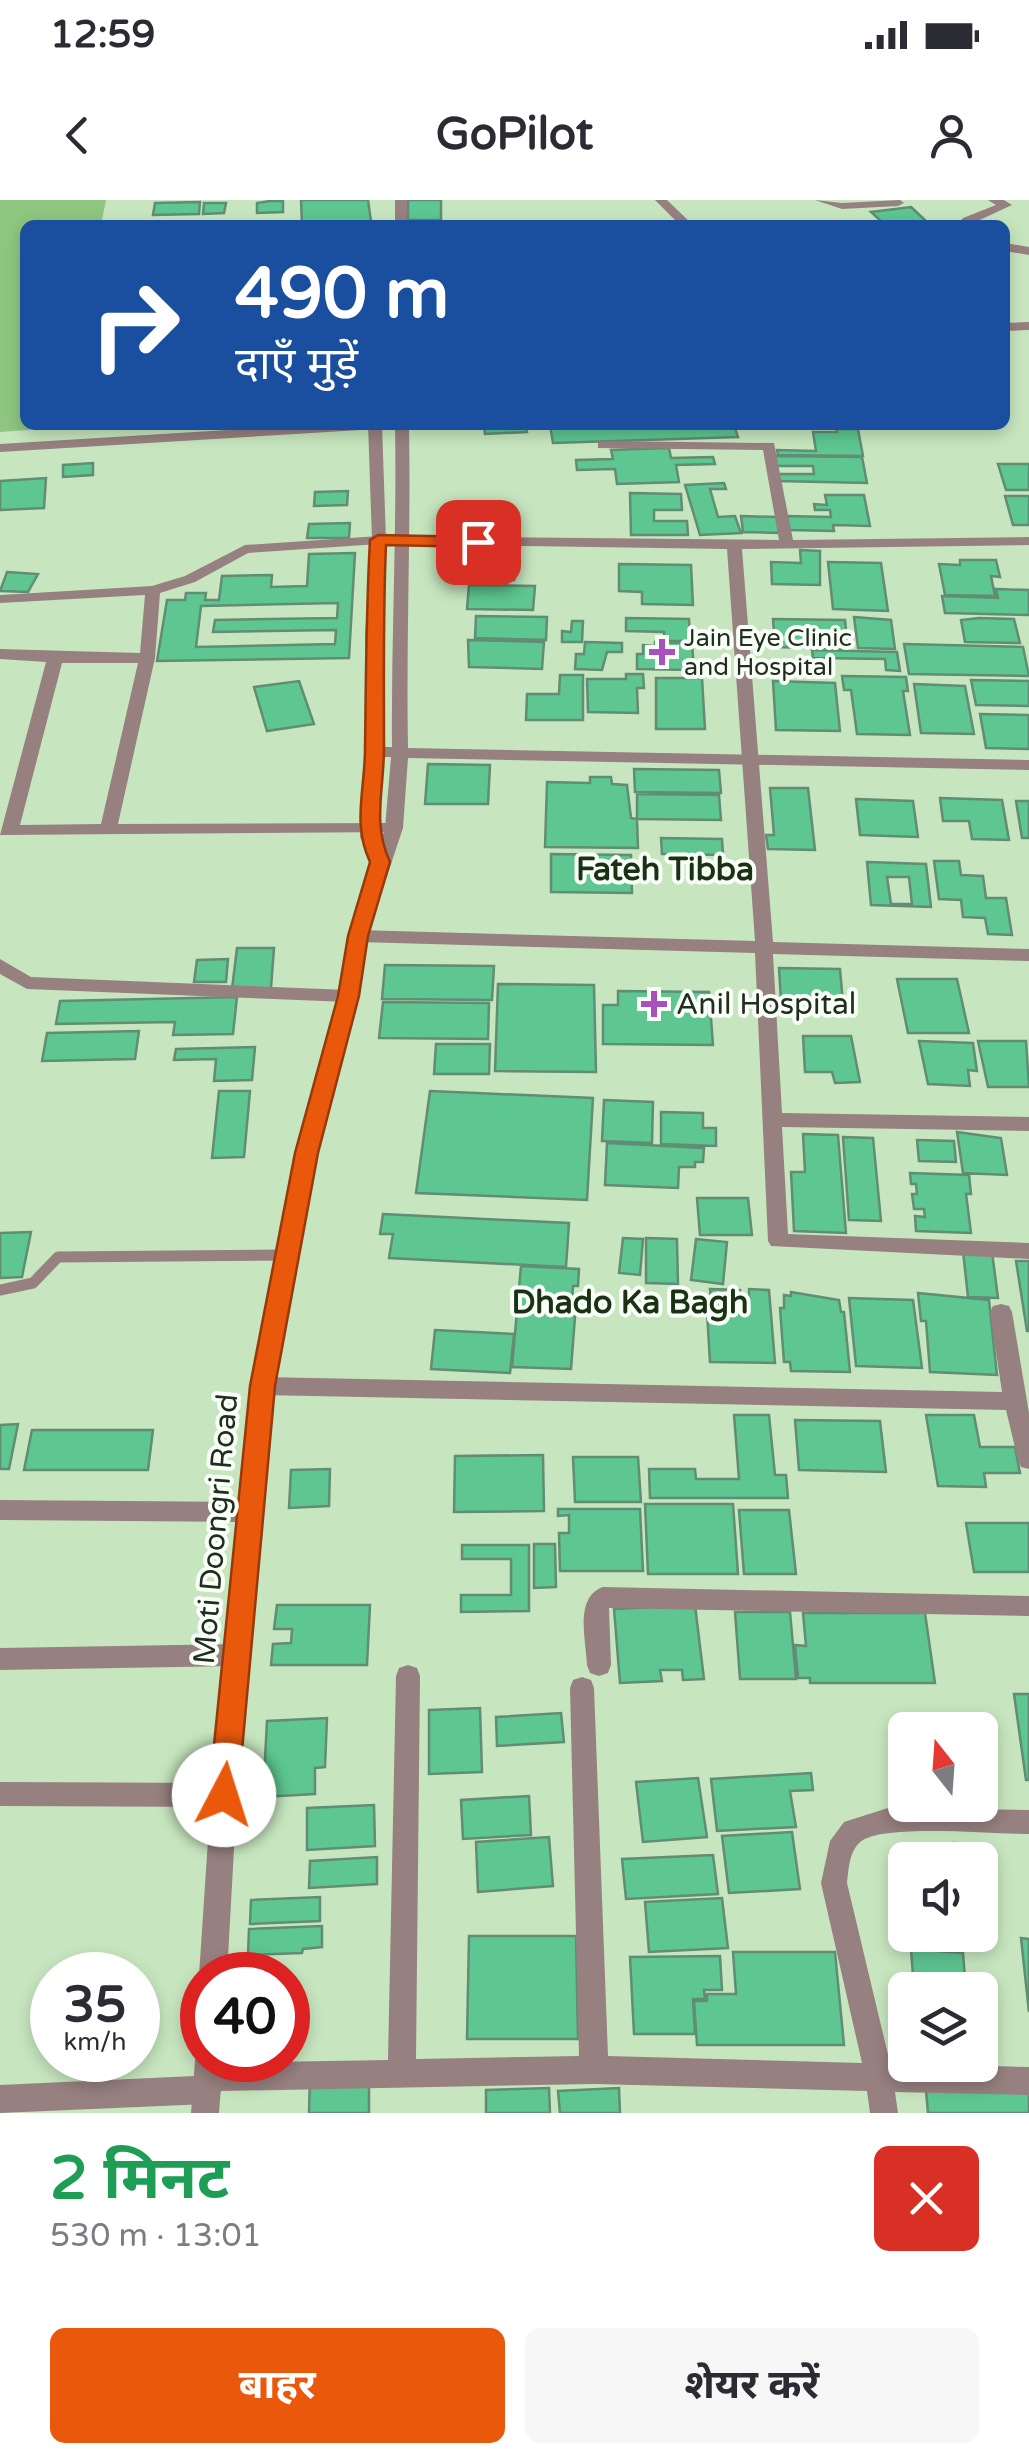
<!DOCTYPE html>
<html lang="hi">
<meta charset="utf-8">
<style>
:root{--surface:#fff;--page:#f7f7f7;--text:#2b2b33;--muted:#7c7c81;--accent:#ea580c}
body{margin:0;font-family:"Varela Round","Noto Sans Devanagari",sans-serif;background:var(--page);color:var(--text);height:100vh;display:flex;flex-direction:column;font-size:38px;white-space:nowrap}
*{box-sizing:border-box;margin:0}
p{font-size:32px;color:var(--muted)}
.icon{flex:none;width:55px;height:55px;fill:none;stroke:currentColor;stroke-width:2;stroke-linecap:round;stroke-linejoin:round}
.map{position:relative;height:1913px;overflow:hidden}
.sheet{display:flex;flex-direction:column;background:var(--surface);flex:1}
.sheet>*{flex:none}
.top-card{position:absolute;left:20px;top:20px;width:990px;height:210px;border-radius:15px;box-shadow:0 5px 15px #0003;background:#1a4fa0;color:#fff;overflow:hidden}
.needle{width:65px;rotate:343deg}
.buttons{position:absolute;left:888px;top:1512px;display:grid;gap:20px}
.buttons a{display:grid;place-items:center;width:110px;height:110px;border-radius:15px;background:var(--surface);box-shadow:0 5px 15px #0003;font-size:50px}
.speed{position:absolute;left:30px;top:1752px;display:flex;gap:20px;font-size:50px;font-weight:700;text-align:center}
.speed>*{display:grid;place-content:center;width:130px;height:130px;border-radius:50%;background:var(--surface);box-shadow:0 5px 15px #0003;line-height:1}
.speed small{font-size:25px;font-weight:400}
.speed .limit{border:15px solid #d22;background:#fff;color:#111}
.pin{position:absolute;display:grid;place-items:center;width:85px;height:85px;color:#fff;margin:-42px;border-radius:20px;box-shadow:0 5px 15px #0006}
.me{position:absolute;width:110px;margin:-55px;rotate:5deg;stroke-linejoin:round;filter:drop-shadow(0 0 8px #0008)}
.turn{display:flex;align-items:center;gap:35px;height:210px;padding:0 50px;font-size:45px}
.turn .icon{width:130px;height:130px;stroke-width:2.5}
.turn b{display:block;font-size:70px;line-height:85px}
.round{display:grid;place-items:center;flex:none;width:105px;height:105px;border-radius:15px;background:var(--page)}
.head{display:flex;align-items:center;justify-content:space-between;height:170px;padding:0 50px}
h1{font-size:60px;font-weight:700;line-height:75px;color:#1e9e55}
.primary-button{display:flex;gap:20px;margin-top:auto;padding:20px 50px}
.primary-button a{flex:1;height:115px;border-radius:15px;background:var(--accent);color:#fff;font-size:40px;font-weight:700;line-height:115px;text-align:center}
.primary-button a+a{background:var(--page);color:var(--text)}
.status{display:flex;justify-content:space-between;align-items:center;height:70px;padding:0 50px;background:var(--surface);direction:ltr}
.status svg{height:28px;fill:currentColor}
header{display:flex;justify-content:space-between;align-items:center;height:130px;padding:0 50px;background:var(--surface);font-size:45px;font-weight:700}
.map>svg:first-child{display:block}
</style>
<div class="status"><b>12:59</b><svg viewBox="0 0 49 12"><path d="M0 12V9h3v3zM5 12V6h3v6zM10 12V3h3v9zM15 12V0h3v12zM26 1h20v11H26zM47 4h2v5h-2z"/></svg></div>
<header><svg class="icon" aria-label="back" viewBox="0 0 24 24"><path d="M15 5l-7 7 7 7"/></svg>GoPilot<svg class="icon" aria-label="person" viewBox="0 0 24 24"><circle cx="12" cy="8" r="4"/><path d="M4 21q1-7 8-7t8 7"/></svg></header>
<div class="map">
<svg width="1029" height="1913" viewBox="0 0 1029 1913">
<rect width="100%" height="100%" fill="#c7e6bf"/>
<path fill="#8ec680" d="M0 0H106L101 25H25V225L56 228 0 232Z"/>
<path fill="#5dc691" stroke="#618d74" stroke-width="2.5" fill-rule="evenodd" d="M301 0H368L371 21 302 24Z
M408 0H441V20H408Z
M270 1H283V12L257 13V3Z
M200 2 199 14 153 15 155 3Z
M204 3H226L224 13 203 14Z
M911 7 926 21 885 25 871 12Z
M484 225H526L527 232 485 234Z
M550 225H734L738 237 553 243Z
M836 229H858L863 256 778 255 777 250 816 251 813 232H837Z
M669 248 671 258 713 257 715 264 676 265 679 282 617 284 615 269 577 270 576 260 613 259 611 250Z
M772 256 862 257 867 283 777 281 776 274H814L813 266H774Z
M93 263V275L63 277V265Z
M998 264H1029V290H1006Z
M46 278 44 308 0 310V281Z
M724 283 726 289H710L718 317 735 316 741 333 700 335 685 285Z
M348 291 347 305 314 306 315 292Z
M630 293 681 294 682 310H654V321H687L688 335H631Z
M825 295H864L870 326 833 325 834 331 789 330 787 316 831 317 830 310H815L814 304 827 305Z
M1005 296H1029V325H1013Z
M741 316 777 317 779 333 743 332Z
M350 323 349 338H307L309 324Z
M800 350 820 351V385L772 384 771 362 801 363Z
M355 353 349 458 157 461 167 400H185L186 393H206L205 400H219L222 376 272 375 271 387 307 386 309 354ZM338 403 337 418 215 420 213 432 336 430 335 444 196 447 201 406Z
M960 360H996L1000 377 991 376 995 396 945 395 939 364 960 365Z
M828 362 881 363 888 411 833 409Z
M481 364 515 365 514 380 479 379Z
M619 364 691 365 693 405 642 404V392L619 391Z
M7 372 38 374 28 392 0 391Z
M469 385 535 386 533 410 467 409Z
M996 389 1029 390V415L945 413 942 396 998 398Z
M476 416 547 417 546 440 475 438Z
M854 417 891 420 895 449 858 448Z
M626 418 689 419 690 441H665L664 432 626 431Z
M979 418 1014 419 1020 443 965 442 961 420Z
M773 419 845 420 848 449 775 447Z
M572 421H583L582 442H562V431L571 432Z
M468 440 544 442 542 469 469 467Z
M585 442 622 443V452H607L602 470 575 469 576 454H584Z
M655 442 692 443 694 470 637 469V454H643V445L655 446Z
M904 444 1023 447 1029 476 909 474Z
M812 450 897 452 900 471 886 470 885 459 813 458Z
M626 474H643L644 488H637L638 513 588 512 587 479H626Z
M560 475H583V520H526L527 494H559Z
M842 476 906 477 908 491H903L910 535 857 534 851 490H844Z
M656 478H702L705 529H656Z
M971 480 1029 481V506L976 505Z
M299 481 314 524 267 531 254 487Z
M773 481 835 483 840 531 776 530Z
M914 484 965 486 974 534 921 533Z
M980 514 1029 515V549L986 548Z
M428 564 490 565 488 604H425Z
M634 569 719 570 721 593 635 592Z
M590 577H611L612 584 627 585 631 618 637 619 638 648 545 647 547 582 590 583Z
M770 588H808L815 650 768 649 766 635H774Z
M637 594 719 595 721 620 637 619Z
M940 598 1002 600 1009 640 972 639 969 621H943Z
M856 599 913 601 918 637 860 635Z
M1016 601H1029V638H1022Z
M661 638 722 639 723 655 662 654Z
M551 654 631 655 632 693 551 692Z
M934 661H959L961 675 983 676 986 698H1006L1012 735 988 734 985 718 963 717 961 700 939 699Z
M867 662 926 664 931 707 871 705ZM887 677H909L912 704H891Z
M237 748H274L271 788 232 789Z
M228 759 226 782H194L197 760Z
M385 765 494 766 492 800 382 799Z
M779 768 840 769 843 803 781 801Z
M897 779H957L969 833H908Z
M498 784 594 785 596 872 495 871Z
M618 791 709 792 713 845 603 844V805H618Z
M237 797 233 834 173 835 175 822 56 824 60 801Z
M383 802 489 803 488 839 379 838Z
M139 831 135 859 42 861 47 833Z
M803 836H851L860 882 835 883 832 872H805Z
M919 841 973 843 977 871 968 870 970 886 928 884Z
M978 841H1026L1029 887H988Z
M436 844H490L489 874H434Z
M255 847 252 880 214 881 216 859 174 860 176 849Z
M219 891H250L244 957 212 958Z
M430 891 593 898 587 1000 416 993Z
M604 900 653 902 652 943 602 941Z
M661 912 703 913V928H716V946L661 944Z
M957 932 1001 938 1007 975 963 973Z
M803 934 838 935 846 1033 794 1031 791 972H805Z
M843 937 873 938 881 1021 849 1020Z
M917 940 954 941 956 962 919 961Z
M607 943 704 948 703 962H695V967H679L678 988 605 985Z
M910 973 969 975 971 994H966L971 1033 916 1031 915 1016 925 1017 924 1009H914L912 994H917L916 984H911Z
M697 998H748L752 1035H700Z
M383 1014 569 1023 566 1067 389 1058 393 1034H380Z
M31 1032 22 1077 0 1078V1033Z
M623 1038 643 1039 640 1075 619 1073Z
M646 1038 677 1039 678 1084 646 1083Z
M696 1039 727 1042 723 1084 691 1080Z
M963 1051 992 1052 998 1098 968 1097Z
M1016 1061H1029V1131H1027Z
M521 1066 579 1069 578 1086H573L572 1104H576L571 1169 512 1167Z
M710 1089 740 1090 741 1102H749V1089L769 1090 775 1163 710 1162 707 1112H712Z
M791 1092 839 1100 841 1112H844L850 1172 791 1171 790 1162H784L780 1108H784V1095L791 1096Z
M918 1093 989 1100 997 1175 930 1172 926 1121H921Z
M849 1098 913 1100 922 1168 856 1166Z
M435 1130 514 1134 510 1173 431 1169Z
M734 1215H769L775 1275H786L788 1298H650L649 1269H695L696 1279H739Z
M926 1215H974L980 1247H1015L1020 1273H984L986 1287 938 1286Z
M795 1220 880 1221 886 1272 799 1270Z
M18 1224 9 1269H0V1225Z
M32 1230H153L148 1270H24Z
M543 1255 544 1311 454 1312 455 1256Z
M573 1257H638L641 1302H575Z
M330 1269 329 1306 289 1308 291 1270Z
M645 1304H733L738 1374H648Z
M558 1309H640L643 1371H560L559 1333H569V1315L558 1316Z
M739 1310H789L796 1374H744Z
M966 1323H1029V1372H974Z
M534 1344H555L556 1387 534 1388Z
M462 1345H529V1411L461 1412V1395H511V1359H462Z
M277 1405H370L367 1465H271L273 1444 291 1443 292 1429H274Z
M695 1405 704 1479 683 1480 682 1470H660L662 1481 620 1483 614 1409Z
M735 1412H790L796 1479H740Z
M803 1413H925L935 1483H810V1478H798L795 1445 806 1446Z
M1014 1494H1029V1580H1026Z
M480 1508 482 1572 429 1574V1510Z
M561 1513 564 1542 497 1546 496 1517Z
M327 1518 325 1567 315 1568V1594L263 1597 267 1521Z
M811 1573 813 1590 790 1591 796 1627 717 1631 711 1579Z
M698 1578 707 1637 643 1642 636 1582Z
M529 1596 531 1635 463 1639 461 1600Z
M374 1605 375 1646 307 1650V1608Z
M792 1632 800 1689 729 1693 722 1636Z
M549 1637 553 1686 478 1692 476 1642Z
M954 1643 983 1645 991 1734 980 1733V1660H955Z
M890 1653 949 1656V1660H905V1735H954L955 1741 894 1736Z
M713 1655 718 1694 626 1699 622 1659Z
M377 1657V1684L309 1688 310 1661Z
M320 1697V1721L250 1724 251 1700Z
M722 1698 728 1748 649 1752 645 1702Z
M322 1726V1747L303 1749 302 1753 248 1755 249 1729Z
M469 1736H576L578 1839H467Z
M1021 1738 1029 1739V1812Z
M911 1749 963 1753 966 1790H914Z
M733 1752H835L844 1845H697L694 1801H707V1794H736Z
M720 1756 722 1790H704L705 1799H693L695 1834H634L630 1757Z
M369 1875V1913H309L310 1877Z
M925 1879 1029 1884V1913H928Z
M549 1888 550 1913H486V1890Z
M619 1888 620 1913H560L558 1891Z"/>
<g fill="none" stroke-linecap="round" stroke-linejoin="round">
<path stroke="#978080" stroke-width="11" d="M0 1090 33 1083 58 1057 287 1055"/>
<path fill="#978080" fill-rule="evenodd" d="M655 0H667L693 25H680Z
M815 0 842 3 900 0 904 3 898 6 842 9Z
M988 0H1004L1012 5 969 25H957L963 18 996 5Z
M1005 43 1029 47V55L1005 51Z
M1029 122V130L1005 131V123Z
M311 225H384L377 229 0 252V244Z
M603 241 774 243 793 340 1029 337V345L742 349 773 742 1029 749V761L773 754 782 913 1029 917V931L782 927 788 1034 1029 1043V1059L771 1046 768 1041 755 753 358 742 349 736 358 730 755 741 727 349 379 344 248 353 195 382 160 393 155 458 118 624 394 623 403 628 400 632 0 635 46 462 0 459V449L140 453 145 395 0 403V395L152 386 185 376 245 345 379 336 779 340 763 250 598 248V242ZM62 463H138L101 624 20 625Z
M0 759 31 777 348 790 357 796 348 802 27 789 0 774Z
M1001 1104 1009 1106 1012 1112 1029 1213V1269L1021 1267 1018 1260 1006 1210 262 1195 254 1192 251 1186 254 1180 262 1177 1002 1192 990 1112 993 1106Z
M0 1300 250 1302 258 1305 262 1312 258 1319 250 1322 0 1320Z
M603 1387 1029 1396V1416L609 1408 611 1465 608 1473 599 1476 590 1473 587 1465C586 1440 574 1397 603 1387Z
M237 1444 246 1447 249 1455 246 1463 237 1466 0 1470V1448Z
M408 1465 417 1468 420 1476 416 1859 579 1856 570 1488 573 1480 582 1477 591 1480 594 1488 608 1856 862 1863 821 1683 830 1641 844 1622 888 1608 1029 1610V1634C994 1634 889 1624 863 1640 849 1649 849 1668 847 1683L890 1863 1029 1867V1895L895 1892 898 1913H870L867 1891 594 1884 221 1891 217 1900 207 1904 0 1913V1885L194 1876 198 1867 208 1863 388 1860 396 1476 399 1468Z
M0 1582 224 1583 233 1587 237 1595 233 1603 224 1607 0 1606Z"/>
<path fill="#978080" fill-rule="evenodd" d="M395 0H407V25H395Z
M368 225H382L386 340 381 435 383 547H392C391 440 397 333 395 225H409C411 333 406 440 408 548L1029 560V570L408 558 403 628 367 736 357 796 316 953 273 1186 237 1595 227 1775H202V1783L199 1775 211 1595 251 1186 296 953 339 796 349 736 373 665 360 637 367 552 365 435 372 340ZM383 557H391L385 628 380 643 378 637Z
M202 1849V1860H223L219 1913H191L195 1860Z"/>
</g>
<path fill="#ea580c" stroke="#983908" stroke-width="2.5" d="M378 335 478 337 486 342 478 347 386 345C383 413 384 480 384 548 384 590 372 623 390 662L368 736 359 796 318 953 275 1186 238 1595 234 1605 224 1609 213 1605 209 1595 250 1186 295 953 338 796 348 736 370 662C352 623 365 590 365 549 366 479 366 410 370 340Z"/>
<g fill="#a850be" stroke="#f8fff7" stroke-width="4">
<path d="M657 437h10v10h10v10h-10v10h-10v-10h-10v-10h10z"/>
<path d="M649 789h10v10h10v10h-10v10h-10v-10h-10v-10h10z"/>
</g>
<g text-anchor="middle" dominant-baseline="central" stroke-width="8" stroke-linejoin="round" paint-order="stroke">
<g font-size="25" fill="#222d1f" stroke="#f8fff7" text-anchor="start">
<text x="684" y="438">Jain Eye Clinic<tspan x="684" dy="29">and Hospital</tspan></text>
</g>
<g font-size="30" fill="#222d1f" stroke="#f8fff7" text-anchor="start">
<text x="676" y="804">Anil Hospital</text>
</g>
<g font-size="30" fill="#222d1f" stroke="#f8fff7">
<text transform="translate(216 1329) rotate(-85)">Moti Doongri Road</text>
</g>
<g font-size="32" font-weight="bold" fill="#1a3213" stroke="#f8fff7">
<text x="665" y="670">Fateh Tibba</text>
<text x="630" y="1103">Dhado Ka Bagh</text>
</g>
</g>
</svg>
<div class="buttons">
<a><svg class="needle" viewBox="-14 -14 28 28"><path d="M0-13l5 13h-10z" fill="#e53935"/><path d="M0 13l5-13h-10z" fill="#7c7c81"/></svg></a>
<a><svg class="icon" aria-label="sound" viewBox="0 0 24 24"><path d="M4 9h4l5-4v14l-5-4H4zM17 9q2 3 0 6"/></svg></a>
<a><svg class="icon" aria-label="layers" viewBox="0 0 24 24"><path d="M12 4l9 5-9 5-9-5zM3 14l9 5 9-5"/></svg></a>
</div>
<div class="speed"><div>35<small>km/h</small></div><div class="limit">40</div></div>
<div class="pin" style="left:478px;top:342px;background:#d93025"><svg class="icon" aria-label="arrive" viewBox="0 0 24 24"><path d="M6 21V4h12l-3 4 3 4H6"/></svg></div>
<svg class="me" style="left:224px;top:1595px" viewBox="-20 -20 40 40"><circle r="19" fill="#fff"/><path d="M0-13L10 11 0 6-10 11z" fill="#ea580c"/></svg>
<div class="top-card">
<div class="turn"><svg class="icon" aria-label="right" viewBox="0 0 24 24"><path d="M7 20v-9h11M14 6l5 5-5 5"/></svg><div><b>490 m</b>दाएँ मुड़ें</div></div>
</div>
</div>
<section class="sheet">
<div class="head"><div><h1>2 मिनट</h1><p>530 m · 13:01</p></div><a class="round" style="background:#d93025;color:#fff"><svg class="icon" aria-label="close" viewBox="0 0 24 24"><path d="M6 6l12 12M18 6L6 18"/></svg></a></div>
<div class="primary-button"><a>बाहर</a><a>शेयर करें</a></div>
</section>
